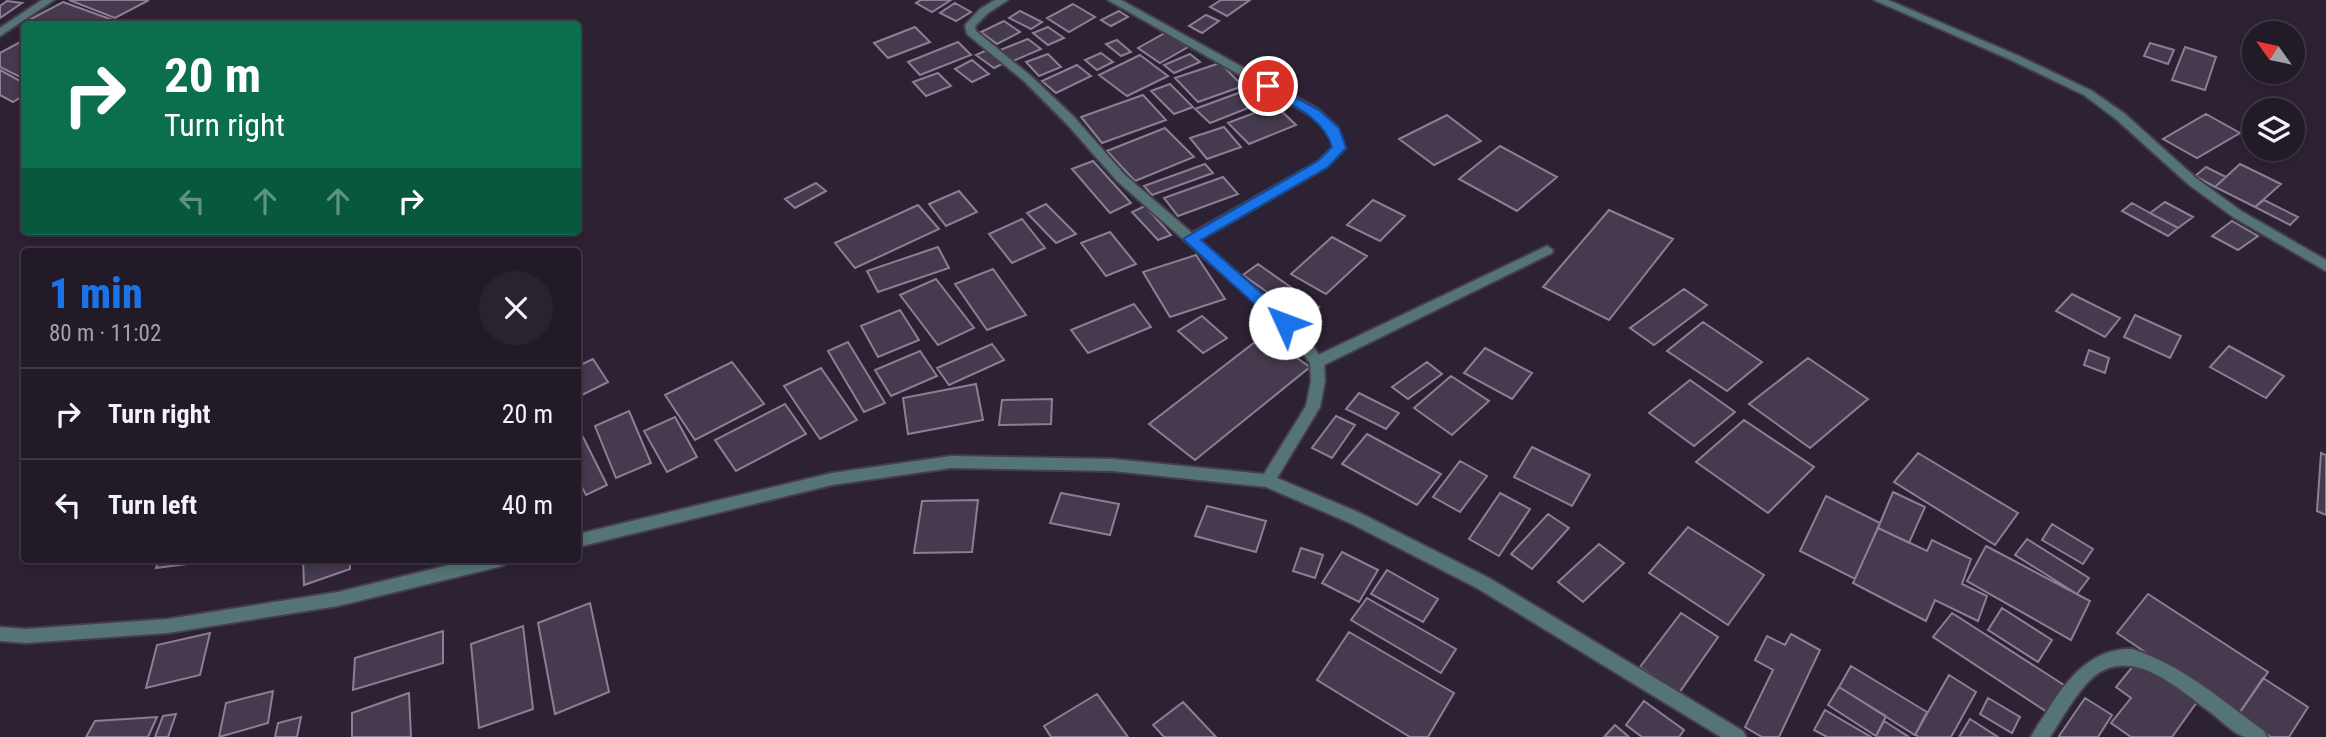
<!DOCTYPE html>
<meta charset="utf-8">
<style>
:root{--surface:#221a27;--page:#2a232f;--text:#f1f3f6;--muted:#a2a1a7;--line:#3f3844;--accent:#1a73e8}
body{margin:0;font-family:"Roboto Condensed",sans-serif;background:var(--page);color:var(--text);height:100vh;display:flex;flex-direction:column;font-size:26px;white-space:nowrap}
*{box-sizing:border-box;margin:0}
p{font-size:23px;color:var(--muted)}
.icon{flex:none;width:38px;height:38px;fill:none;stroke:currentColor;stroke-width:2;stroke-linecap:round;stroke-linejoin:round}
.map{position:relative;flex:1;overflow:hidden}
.side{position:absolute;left:21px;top:248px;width:560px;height:315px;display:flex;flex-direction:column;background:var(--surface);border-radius:7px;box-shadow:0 4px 10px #0003,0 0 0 2px var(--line)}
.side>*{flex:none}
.guide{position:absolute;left:21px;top:21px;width:560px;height:214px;border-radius:7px;box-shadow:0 4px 10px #0003,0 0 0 2px var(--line);background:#0b6e4f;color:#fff;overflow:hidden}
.needle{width:46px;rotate:303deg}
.fabs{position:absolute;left:2242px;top:21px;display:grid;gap:14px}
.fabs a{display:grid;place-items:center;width:63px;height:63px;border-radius:50%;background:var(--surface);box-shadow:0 4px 10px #0003,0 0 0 2px var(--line);font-size:35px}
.pin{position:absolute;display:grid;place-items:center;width:60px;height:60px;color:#fff;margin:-30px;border:4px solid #fff;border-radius:50%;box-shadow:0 2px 7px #0007}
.me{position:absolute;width:77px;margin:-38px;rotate:313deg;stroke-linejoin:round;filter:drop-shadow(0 0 5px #0008)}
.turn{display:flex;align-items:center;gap:24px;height:147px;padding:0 28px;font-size:32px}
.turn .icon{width:91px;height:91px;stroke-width:2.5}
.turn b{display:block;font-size:49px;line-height:60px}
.lanes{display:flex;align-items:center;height:66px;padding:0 28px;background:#0003;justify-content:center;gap:35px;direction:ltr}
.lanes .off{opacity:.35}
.round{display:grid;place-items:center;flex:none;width:74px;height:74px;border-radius:37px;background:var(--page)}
.headline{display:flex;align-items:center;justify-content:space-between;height:119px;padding:0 28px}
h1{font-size:42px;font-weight:800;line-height:52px;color:var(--accent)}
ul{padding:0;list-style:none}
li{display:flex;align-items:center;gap:21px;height:91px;padding:0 28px;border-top:2px solid var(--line)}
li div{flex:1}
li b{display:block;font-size:26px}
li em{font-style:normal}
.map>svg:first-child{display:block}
</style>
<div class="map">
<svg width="2326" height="737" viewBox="0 0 2326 737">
<rect width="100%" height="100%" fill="#2d2234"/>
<path fill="#453a4e" stroke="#8b7f95" stroke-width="2" d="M69 0H149L115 18Z
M921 0H951L932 12 916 3Z
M1221 0H1250L1227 16 1210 7Z
M7 1 22 3 0 18V6Z
M63 2 113 20 104 24H36L27 21Z
M955 3 971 12 956 21 940 13Z
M1073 4 1095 17 1069 32 1047 18Z
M1020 11 1042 22 1031 29 1009 18Z
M1119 11 1128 17 1111 26 1101 20Z
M1206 15 1219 21 1202 33 1189 26Z
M1004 21 1020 32 997 44 981 32Z
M915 27 930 42 888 58 874 43Z
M1048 27 1064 38 1048 45 1033 33Z
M1165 33 1188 47 1160 63 1138 48Z
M1028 39 1041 49 1013 61 1000 50Z
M24 40V79L0 67V53Z
M1117 40 1131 52 1121 56 1106 44Z
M958 42 971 55 920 75 908 62Z
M2150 43 2174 50 2168 64 2144 56Z
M2185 47 2216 57 2205 90 2172 80Z
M987 50 1004 63 994 68 976 55Z
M1101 53 1113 62 1097 70 1085 60Z
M1048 54 1061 67 1039 76 1026 62Z
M1190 54 1200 62 1174 73 1164 65Z
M1140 55 1168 76 1127 96 1099 75Z
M972 60 989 74 972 82 955 69Z
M1220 63 1243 86 1198 102 1175 78Z
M1077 65 1091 76 1056 93 1042 81Z
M0 70 24 83V95L13 102 0 95Z
M938 73 951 86 926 96 913 82Z
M1170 84 1193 107 1174 114 1151 91Z
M1252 88 1266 101 1210 123 1195 109Z
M1143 95 1166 120 1102 143 1081 117Z
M1275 105 1296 125 1249 144 1228 123Z
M2206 114 2240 133 2197 158 2163 139Z
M1447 115 1481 141 1434 165 1399 139Z
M1224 127 1241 147 1207 159 1190 138Z
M1165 128 1194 157 1135 181 1107 151Z
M1500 146 1557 177 1517 211 1459 179Z
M1093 161 1131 203 1110 213 1072 169Z
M1205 164 1213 173 1152 195 1144 186Z
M2240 164 2281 184 2255 207 2215 187Z
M2206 167 2226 177 2215 187 2195 176Z
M1223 177 1238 194 1178 216 1164 198Z
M816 183 826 191 795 208 785 199Z
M959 191 977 212 946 226 929 204Z
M1373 200 1405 216 1380 241 1347 225Z
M2264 200 2298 217 2290 225 2255 207Z
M2165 202 2193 217 2178 228 2150 213Z
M2132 203 2150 213 2178 228 2168 236 2122 211Z
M1046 204 1076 234 1056 243 1027 213Z
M918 205 939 229 855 268 835 243Z
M1145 206 1171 235 1158 240 1132 212Z
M1609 210 1673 239 1609 320 1543 287Z
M1022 219 1045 248 1012 263 989 234Z
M2232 221 2258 236 2238 250 2212 236Z
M1110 232 1136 264 1106 276 1081 243Z
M1332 237 1367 256 1326 294 1291 274Z
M938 247 949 268 878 292 867 271Z
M1196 255 1225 299 1170 317 1143 272Z
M1258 264 1319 307 1304 318 1243 275Z
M993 269 1026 315 987 330 955 284Z
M936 279 974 328 938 345 900 295Z
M1684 289 1707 305 1654 345 1630 328Z
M2072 294 2120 318 2105 337 2056 311Z
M1134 304 1151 327 1088 353 1071 330Z
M900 310 919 340 878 357 861 326Z
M2135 315 2181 336 2170 358 2124 337Z
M1202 316 1227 338 1203 353 1178 331Z
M1703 322 1762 362 1727 391 1667 351Z
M1264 335 1310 367 1195 460 1149 424Z
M848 342 885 403 864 412 828 351Z
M992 344 1004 360 949 385 937 368Z
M2229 346 2284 376 2266 398 2210 367Z
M1485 348 1532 373 1512 399 1464 373Z
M2089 350 2109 358 2105 373 2084 365Z
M920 351 937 376 891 396 875 370Z
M1808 358 1868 399 1810 448 1749 404Z
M593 359 608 382 582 395 578 389V366Z
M732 362 764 404 695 440 665 395Z
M1427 362 1442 374 1408 399 1392 387Z
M821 368 857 420 820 439 784 386Z
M1451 376 1489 401 1452 435 1414 408Z
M1690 380 1735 412 1694 446 1649 413Z
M976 384 983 420 908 434 903 398Z
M1359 393 1399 413 1386 429 1346 409Z
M1052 399 1051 424 999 425 1002 400Z
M785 404 806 434 736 471 715 440Z
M629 411 651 463 616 478 595 426Z
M1336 416 1355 425 1332 458 1312 448Z
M675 417 697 457 667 472 644 431Z
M1744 420 1814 467 1768 513 1696 462Z
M578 427 607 485 586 495 578 479Z
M1367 434 1441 474 1417 505 1342 464Z
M1532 447 1590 475 1572 506 1514 477Z
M1918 453 2018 513 1995 545 1894 482Z
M2321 453 2326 455V515L2317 511Z
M1460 461 1487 476 1460 512 1433 497Z
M1893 492 1925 507 1909 543 1878 528Z
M1061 493 1119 504 1110 535 1050 523Z
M1500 493 1530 509 1499 556 1469 539Z
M1826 496 1880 523 1855 579 1800 551Z
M978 500 972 552 914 553 922 501Z
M1207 506 1266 521 1256 552 1195 536Z
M1548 514 1569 528 1532 569 1511 554Z
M2052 524 2093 549 2083 564 2042 540Z
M1688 527 1764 575 1728 625 1649 573Z
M1878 528 1927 551 1932 540 1971 559 1962 584 1987 596 1978 621 1935 600 1926 621 1853 583Z
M2027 539 2089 578 2077 594 2015 555Z
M1599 544 1624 563 1583 602 1558 582Z
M1986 546 2090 601 2071 640 1967 581Z
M1301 548 1323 555 1315 578 1293 571Z
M1342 552 1378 570 1359 602 1322 583Z
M159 560H218L156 568Z
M303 560H350V569L304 585Z
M1387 570 1438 599 1423 622 1371 594Z
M2148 594 2268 672 2238 715 2117 633Z
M1367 598 1456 649 1441 673 1351 620Z
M590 603 609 692 555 714 538 623Z
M2002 608 2052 640 2038 662 1988 630Z
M1681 613 1718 637 1679 693 1640 667Z
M1952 613 2064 685 2047 712 1933 637Z
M523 626 533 709 479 728 471 644Z
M443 631V663L353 690 355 658Z
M1349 632 1454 693 1428 737H1410L1317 680Z
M210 633 200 675 146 688 157 645Z
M1791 634 1820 650 1779 737H1762L1745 727 1773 670 1755 660 1767 636 1785 645Z
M2137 661 2197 702 2172 737H2131L2111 723 2131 698 2116 687Z
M1851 666 1927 712 1915 735 1839 687Z
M1949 675 1976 692 1951 737H1919L1915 735Z
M2263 678 2308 707 2289 737H2271L2238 715Z
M1839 687 1886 716 1876 736 1828 705Z
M273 691 268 723 219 737 226 703Z
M409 693 411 737H352V713Z
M1097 694 1128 737H1051L1044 726Z
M1988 698 2020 717 2012 733 1980 714Z
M2085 698 2112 715 2098 737H2061L2059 736Z
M1644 701 1684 730 1679 737H1642L1626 725Z
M1183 702 1216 737H1164L1153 725Z
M1825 710 1871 737H1827L1814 730Z
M176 714 168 737H155L163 716Z
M157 717 148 737H86L95 721Z
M301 717 297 737H275L278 723Z
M1970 719 1998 737H1959Z
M1884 721 1909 737H1878L1876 736Z
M1615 725 1629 737H1604Z"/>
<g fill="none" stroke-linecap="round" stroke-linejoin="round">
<g stroke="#483d4f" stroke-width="4">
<path id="lane" d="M1547 246 1553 250 1552 253 1322 366H1312L1310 362 1312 358Z"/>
</g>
<g stroke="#483d4f" stroke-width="4">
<path id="street" d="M42 0H54L0 36V28Z
M995 0H1008L988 13 975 26 976 31 1032 77 1074 117 1125 175 1192 233 1319 161 1333 147 1329 132 1310 115 1108 0H1121L1318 109 1338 128 1345 148 1327 167 1200 240 1277 307 1303 332 1324 362 1325 381 1320 407 1277 478 1360 513 1489 578 1743 731 1746 737H1721L1477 588 1350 523 1266 487 1113 471 951 468 832 485 578 547V534L832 473 951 456 1113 459 1264 474 1306 406 1311 381 1310 363 1293 340 1267 313 1117 181 1066 123 1024 81 967 34 965 26 966 24 980 9Z
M1874 0H1888L2019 56 2092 91 2125 114 2196 178 2241 211 2326 260V271L2233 217 2188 184 2117 120 2084 95 2011 60Z
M470 560H506L504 565 498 567 338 606 168 633 26 643 0 641V627L26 629 168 619 338 592Z
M2132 649C2182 665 2223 701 2264 731L2267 737C2260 737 2251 737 2245 737 2233 734 2220 719 2210 712 2177 688 2130 643 2091 679 2074 696 2063 717 2050 737H2031C2036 727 2043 718 2049 708 2068 678 2092 648 2132 649Z"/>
</g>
<use href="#lane" fill="#557476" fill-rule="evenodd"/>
<use href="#street" fill="#557476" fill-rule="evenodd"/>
</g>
<path fill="#1a73e8" stroke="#114b97" stroke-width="2" d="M1268 83 1319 110 1339 128 1346 148 1328 167 1201 240 1291 319 1293 323 1291 327H1280L1183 239 1318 161 1332 147C1324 117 1289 104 1264 89L1262 86Z"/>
</svg>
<div class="fabs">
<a><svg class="needle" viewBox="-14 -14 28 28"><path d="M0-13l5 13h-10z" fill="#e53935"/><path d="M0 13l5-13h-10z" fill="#a2a1a7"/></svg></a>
<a><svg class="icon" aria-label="layers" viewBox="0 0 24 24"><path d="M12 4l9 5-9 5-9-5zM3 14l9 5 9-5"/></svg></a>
</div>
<div class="pin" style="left:1268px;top:86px;background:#d93025"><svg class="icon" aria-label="arrive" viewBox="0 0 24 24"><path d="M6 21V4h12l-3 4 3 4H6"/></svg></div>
<svg class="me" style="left:1285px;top:323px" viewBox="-20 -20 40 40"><circle r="19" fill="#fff"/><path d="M0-13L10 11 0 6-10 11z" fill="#1a73e8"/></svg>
<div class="guide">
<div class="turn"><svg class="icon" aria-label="right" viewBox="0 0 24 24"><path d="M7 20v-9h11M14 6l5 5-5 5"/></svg><div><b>20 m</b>Turn right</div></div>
<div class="lanes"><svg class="icon off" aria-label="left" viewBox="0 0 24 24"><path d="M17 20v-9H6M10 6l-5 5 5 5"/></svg><svg class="icon off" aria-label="ahead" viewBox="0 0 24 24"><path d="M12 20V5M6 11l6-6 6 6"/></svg><svg class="icon off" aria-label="ahead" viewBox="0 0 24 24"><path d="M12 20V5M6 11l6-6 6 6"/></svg><svg class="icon" aria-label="right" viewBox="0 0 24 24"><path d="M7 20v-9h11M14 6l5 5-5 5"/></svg></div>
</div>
<section class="side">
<div class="headline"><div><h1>1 min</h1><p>80 m · 11:02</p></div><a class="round"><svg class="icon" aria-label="close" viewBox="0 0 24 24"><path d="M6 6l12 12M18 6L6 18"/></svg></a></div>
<ul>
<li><svg class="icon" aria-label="right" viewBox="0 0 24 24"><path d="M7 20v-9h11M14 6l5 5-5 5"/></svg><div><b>Turn right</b></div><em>20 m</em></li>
<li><svg class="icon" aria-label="left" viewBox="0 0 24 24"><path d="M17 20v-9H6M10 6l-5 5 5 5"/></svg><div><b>Turn left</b></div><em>40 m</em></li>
</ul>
</section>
</div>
